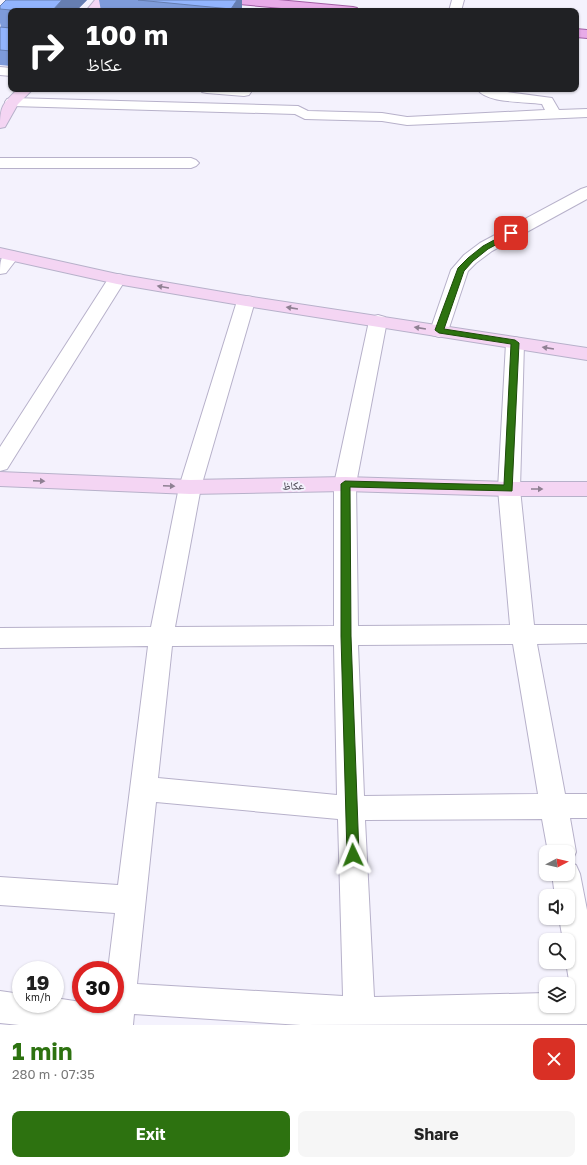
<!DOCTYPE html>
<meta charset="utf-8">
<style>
:root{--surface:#fff;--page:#f6f6f6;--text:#222;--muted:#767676;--accent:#2d7210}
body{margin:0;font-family:"Golos Text","Noto Naskh Arabic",sans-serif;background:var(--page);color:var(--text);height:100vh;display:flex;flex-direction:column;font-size:15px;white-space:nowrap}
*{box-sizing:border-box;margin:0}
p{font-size:13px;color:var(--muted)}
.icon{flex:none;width:22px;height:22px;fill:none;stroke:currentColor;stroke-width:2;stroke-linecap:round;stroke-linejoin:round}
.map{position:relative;height:1025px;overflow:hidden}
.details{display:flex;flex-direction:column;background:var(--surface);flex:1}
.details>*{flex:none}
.hud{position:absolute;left:8px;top:8px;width:571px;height:84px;border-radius:8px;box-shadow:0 1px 3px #0004;background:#202124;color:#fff;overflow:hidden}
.needle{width:26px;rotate:83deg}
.buttons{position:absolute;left:539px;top:845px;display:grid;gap:8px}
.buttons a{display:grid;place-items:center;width:36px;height:36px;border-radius:8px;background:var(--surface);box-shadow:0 1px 3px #0004;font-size:20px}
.speed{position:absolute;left:12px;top:961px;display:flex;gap:8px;font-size:20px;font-weight:700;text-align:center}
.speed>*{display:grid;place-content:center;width:52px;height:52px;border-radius:50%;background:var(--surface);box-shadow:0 1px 3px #0004;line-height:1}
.speed small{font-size:10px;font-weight:400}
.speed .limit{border:6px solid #d22;background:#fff;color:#111}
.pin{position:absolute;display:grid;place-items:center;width:34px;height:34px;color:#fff;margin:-17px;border-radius:8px;box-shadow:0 2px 6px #0006}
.me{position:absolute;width:44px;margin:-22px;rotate:358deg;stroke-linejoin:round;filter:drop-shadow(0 0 3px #0008)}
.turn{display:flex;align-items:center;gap:14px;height:84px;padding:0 12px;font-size:18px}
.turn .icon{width:52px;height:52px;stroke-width:2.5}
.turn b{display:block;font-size:28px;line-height:34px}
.round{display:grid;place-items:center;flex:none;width:42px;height:42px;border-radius:8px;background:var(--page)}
.headline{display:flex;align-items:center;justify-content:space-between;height:68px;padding:0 12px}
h1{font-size:24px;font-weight:700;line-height:30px;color:var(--accent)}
.button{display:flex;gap:8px;margin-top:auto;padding:8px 12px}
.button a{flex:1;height:46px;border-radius:8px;background:var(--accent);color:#fff;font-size:16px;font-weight:700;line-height:46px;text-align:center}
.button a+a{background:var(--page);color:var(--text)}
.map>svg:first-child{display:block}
</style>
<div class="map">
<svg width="587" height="1025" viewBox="0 0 587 1025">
<rect width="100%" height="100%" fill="#f4f2fd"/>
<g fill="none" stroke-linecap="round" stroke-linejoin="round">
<g stroke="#b7b1ca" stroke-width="2">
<path id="street" d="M452 0H464L461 11H449Z
M0 67 11 68V76L0 75Z
M200 89H249L251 92 249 95 244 96 207 93 202 92Z
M477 89H495L507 92 552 98 559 110 587 109V117L407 125 382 121 305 119 295 114 12 106 7 105 5 102 7 99 12 98 298 106 308 111 382 113 407 117 545 110 542 104C525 101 487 104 477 89Z
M0 158H191L196 160 199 163 196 166 191 168H0Z
M587 187V199L492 251 476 263 468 271 448 331 446 335 439 337 432 335 430 331 451 270 464 255 480 243 581 189Z
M10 251 16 252 19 256 6 273 0 274C0 263 0 254 10 251Z
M117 274 123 275 126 279 7 469 0 471V447L108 279 111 275Z
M246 296 252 297 255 301 201 487 175 627 334 626V484L369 321 371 317 378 315 385 317 387 321 356 484 358 626 510 625 498 489 506 343 508 339 515 337 522 339 524 343 520 489 534 625H587V643L537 644 565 794H587V818H570L576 852 572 861 569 862 576 865 580 874 587 910V1024L301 1025 134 1014 133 1025H19L0 1023V991L21 994V1004H55V998L81 1002V1004H115V970H108L115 913 0 905V877L118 885 148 646 0 648V628L151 627 179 487 237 301 240 297ZM513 644 538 794 364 796 358 645ZM334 645 337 795 158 778 172 646ZM156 802 338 819 343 996 137 984ZM542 819 548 852H568V874H552L555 896H568V918H559L563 940H568V962H566L571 993H568V1006H546V993L374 997 365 820Z"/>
</g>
<g stroke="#b7b1ca" stroke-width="2">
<path id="secondary" d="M95 0H108L99 11H86Z
M18 89H33L18 104 5 127 0 128C0 107 2 104 18 89Z
M0 248 117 274 246 296 587 348V360L246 306 117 284 0 258Z
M0 472 190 480 345 477 509 482H587V496H509L345 491 190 494 0 486Z"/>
</g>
<g stroke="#a25fa5" stroke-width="2">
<path id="primary" d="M233 0H278L353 7 357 8 359 11H314L239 4 235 3Z
M576 29 587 30V38L576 37Z"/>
</g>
<use href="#street" fill="#fff" fill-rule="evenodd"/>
<use href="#secondary" fill="#f4d5f3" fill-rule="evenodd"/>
<use href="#primary" fill="#e8abe8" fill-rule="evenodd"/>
</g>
<path fill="#7e9bda" d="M87 0 76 11H11V66L0 65V27H1L0 23V6Z
M99 0H242V8L240 11H101Z"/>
<path fill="#667eb1" d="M62 0H87L76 11H52Z
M237 0H242V8L240 11H231V9Z"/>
<path fill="#92b4fd" stroke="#667eb1" d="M6 0H62L52 11H21L0 9V6Z
M138 0H237L231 9Z
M0 27 11 28V51L0 50Z"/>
<defs><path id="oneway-solid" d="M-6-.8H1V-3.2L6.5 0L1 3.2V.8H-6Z"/></defs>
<g fill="#8f8093">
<use href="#oneway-solid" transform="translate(163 287) rotate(-170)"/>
<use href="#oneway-solid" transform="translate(292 308) rotate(-171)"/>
<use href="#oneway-solid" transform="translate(420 328) rotate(-171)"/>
<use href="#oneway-solid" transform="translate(548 348) rotate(-171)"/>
<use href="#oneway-solid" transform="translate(39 481) rotate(2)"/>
<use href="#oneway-solid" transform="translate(169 486) rotate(2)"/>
<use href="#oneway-solid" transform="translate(537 489)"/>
</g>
<path fill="#2d7210" stroke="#1d4a0a" d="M511 231 514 232V235L488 249 473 261 464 271 444 329 515 340 519 343 512 491 350 487 351 636 359 855 357 859 353 860 349 859 347 855 341 636V484L345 481 504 485 511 344 439 333 435 330 458 268 468 258 483 246Z"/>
<g text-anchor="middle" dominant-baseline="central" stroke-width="4" stroke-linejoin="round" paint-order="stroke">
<g font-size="11" fill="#3d3a45" stroke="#f4f2fd">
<text transform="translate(293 485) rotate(-1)">عكاظ</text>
</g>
</g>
</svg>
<div class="buttons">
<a><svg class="needle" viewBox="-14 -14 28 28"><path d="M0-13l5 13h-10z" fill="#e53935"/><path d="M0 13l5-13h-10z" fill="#767676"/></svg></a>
<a><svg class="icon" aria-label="sound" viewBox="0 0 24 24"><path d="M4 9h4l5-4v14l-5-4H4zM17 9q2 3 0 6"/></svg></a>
<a><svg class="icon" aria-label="search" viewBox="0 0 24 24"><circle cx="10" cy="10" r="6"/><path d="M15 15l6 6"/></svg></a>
<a><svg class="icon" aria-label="layers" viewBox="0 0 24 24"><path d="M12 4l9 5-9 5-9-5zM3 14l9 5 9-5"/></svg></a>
</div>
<div class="speed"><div>19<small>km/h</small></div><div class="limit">30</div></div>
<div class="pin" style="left:511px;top:233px;background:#d93025"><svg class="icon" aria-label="arrive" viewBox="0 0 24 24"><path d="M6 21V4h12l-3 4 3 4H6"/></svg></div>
<svg class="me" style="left:353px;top:855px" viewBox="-20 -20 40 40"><path d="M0-17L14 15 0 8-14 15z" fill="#2d7210" stroke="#fff" stroke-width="4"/></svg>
<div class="hud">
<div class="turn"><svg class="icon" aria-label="right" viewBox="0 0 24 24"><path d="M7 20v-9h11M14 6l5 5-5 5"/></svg><div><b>100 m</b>عكاظ</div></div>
</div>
</div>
<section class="details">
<div class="headline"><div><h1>1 min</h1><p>280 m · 07:35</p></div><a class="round" style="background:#d93025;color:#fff"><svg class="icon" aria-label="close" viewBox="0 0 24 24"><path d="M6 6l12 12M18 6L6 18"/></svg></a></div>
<div class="button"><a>Exit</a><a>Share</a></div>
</section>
